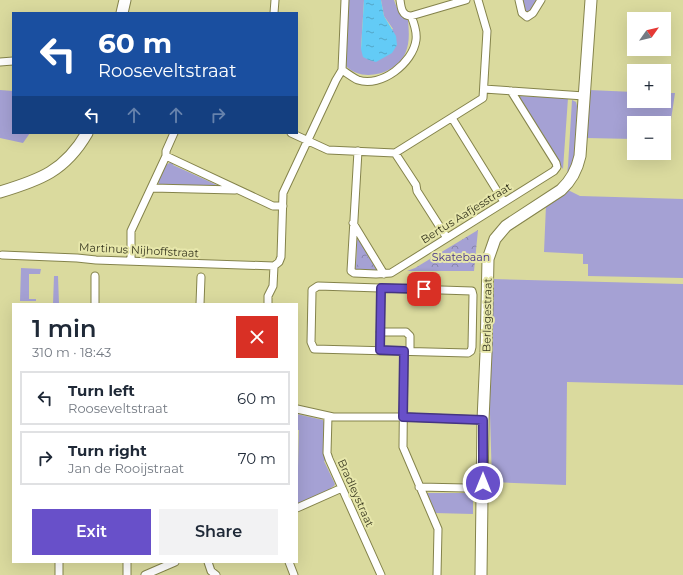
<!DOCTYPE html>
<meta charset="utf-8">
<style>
:root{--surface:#fff;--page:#f2f2f3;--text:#1f2937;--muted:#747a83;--line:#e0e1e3;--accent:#6850c9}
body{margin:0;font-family:Montserrat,sans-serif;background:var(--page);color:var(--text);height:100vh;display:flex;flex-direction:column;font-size:15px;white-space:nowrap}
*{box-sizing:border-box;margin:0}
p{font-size:13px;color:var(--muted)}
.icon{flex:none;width:22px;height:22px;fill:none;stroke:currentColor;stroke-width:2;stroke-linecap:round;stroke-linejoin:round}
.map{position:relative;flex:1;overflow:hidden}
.details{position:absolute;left:12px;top:303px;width:286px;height:260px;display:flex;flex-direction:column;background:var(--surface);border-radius:0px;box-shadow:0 4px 16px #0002}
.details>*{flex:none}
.hud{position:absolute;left:12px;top:12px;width:286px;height:122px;border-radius:0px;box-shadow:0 4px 16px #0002;background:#1a4fa0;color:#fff;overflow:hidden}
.needle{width:26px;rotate:56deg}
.fabs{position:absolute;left:627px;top:12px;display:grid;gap:8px}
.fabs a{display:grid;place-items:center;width:44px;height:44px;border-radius:0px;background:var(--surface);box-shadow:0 4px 16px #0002;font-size:20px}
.pin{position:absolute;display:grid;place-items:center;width:34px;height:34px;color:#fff;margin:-17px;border-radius:8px;box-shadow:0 2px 6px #0006}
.me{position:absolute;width:44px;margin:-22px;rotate:0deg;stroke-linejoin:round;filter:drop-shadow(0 0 3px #0008)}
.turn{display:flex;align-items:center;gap:14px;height:84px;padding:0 20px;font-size:18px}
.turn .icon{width:52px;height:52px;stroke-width:2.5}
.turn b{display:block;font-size:28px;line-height:34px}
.lanes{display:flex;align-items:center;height:38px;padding:0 20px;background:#0003;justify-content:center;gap:20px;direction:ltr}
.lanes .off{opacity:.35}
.round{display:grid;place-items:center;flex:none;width:42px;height:42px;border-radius:0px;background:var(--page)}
.head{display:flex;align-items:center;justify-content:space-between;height:68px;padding:0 20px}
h1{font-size:24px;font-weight:600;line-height:30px}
.button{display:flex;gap:8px;margin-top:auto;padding:8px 20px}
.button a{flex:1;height:46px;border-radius:0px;background:var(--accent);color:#fff;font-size:16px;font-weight:600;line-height:46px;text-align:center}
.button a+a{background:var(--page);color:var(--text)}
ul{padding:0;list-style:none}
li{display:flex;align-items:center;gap:12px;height:54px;margin:0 8px 6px;padding:0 12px;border:2px solid var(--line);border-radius:0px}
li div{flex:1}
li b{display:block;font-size:15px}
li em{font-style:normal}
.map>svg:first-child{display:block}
</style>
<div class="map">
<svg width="683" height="575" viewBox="0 0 683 575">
<defs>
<pattern id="forest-crowns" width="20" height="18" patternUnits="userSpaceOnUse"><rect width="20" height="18" fill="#a5a1d4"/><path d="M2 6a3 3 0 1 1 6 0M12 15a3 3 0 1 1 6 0" fill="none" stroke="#8784ac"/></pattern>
<pattern id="water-ripples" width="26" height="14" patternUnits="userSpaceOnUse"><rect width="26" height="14" fill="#63cbf6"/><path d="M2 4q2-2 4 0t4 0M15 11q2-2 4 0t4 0" fill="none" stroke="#53a6c7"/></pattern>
</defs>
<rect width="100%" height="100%" fill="#dada9e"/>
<path fill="#a5a1d4" d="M347 0H364L361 49 393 29 384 16 381 0H394C397 9 400 15 408 20 409 32 410 43 405 54 395 74 362 83 346 66L344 59Z
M521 0H539L528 13H526Z
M0 90 13 91V133H30L23 143 0 138Z
M589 90 634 92V101H664V93H675L668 140H664V123H634V139L586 138Z
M519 96 568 98 563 169 558 162Z
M572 100 576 102 577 106 575 152 573 167 563 183 567 174 568 166Z
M171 162 174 163 173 165 217 185 219 184 218 187 160 186 158 182 166 165Z
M568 190 580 196 683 199V278L588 276V264H583V254L544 252 546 205Z
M359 239 363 244 362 245 375 267 377 266 378 270 377 271 355 270 354 264H356L357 245 355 244 356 240Z
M21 268 41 269 40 274H29V299H36V301H20Z
M54 276H58L59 304H53Z
M492 279 683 284V385L567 382 566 485 492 482 489 380Z
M297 414 323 420 324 423 326 460 324 461 335 484 334 486 331 488 332 490 297 505 299 430H297Z
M426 493H473V514L434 513Z"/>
<path fill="url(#forest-crowns)" d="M478 230 474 271H407L415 268Z
M358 249 363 250 374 267 371 269 357 268Z"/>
<path fill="url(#water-ripples)" d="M364 0H381L384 16 396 36 397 45 392 53 376 62 369 60 363 57 361 49Z"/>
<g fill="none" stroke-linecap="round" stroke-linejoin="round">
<g stroke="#84834b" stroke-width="9">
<path id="street" d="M519 0 522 13 527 17 533 13 541 0
M274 13 275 0
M411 16 466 0
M0 62 13 61
M342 70C347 73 353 78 358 80 381 88 413 63 416 40 417 32 414 23 411 16 402 16 401 8 400 0
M484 89 584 96
M452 118 504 202
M291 133 328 150 395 153 483 98 487 31 478 0
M358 151 351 271 354 273 376 274 391 273 554 171 557 167 556 163 511 91
M395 153 416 185 417 191 447 238
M166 156 273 206H283
M152 188 235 190
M353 223 384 274
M2 255 77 258 96 260 274 266
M131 261V231L166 156V151L174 133
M274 266 279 262 281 257 283 193 336 80 342 70 345 0
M318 286 472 291 473 295 472 347 471 351 468 353 314 349 311 342 312 293V290Z
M95 304V276
M200 304 201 277
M268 304V296L273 286 274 266
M380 332H406L410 336V351
M380 351 381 288
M404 351 403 447 438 529 437 575
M297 409 333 417H403L483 420
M328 416 327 453 329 459 381 575
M419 487 466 488
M297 508 342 488
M59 562V575
M208 562 211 571 216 575
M289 562 294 575
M127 575V562
M145 575 175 562"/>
</g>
<g stroke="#84834b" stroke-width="13">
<path id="secondary" d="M122 13 125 0
M0 192C40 180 65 171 87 133
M481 575 483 420 486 353 488 259 495 239 506 226 561 190C572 180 577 170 580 156L591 0"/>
</g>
<use href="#street" stroke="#fff" stroke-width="7"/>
<use href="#secondary" stroke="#fff" stroke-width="11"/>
</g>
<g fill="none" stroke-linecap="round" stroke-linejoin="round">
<g stroke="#443483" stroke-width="10">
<path id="route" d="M424 289 381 288 380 350 404 351 403 417 483 420V483"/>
</g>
<use href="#route" stroke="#6850c9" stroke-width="7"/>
</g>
<g text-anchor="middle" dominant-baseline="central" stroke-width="4" stroke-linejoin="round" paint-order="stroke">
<g font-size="11" fill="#383820" stroke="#e7e7ab">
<text transform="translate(466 213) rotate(-32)">Bertus Aafjesstraat</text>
<text transform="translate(139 250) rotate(3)">Martinus Nijhoffstraat</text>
<text transform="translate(487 315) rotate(-89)">Berlagestraat</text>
<text transform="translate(356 493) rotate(66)">Bradleystraat</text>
</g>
<g font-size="11" fill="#43308a" stroke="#e7e7ab">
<text x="461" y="257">Skatebaan</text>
</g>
</g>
</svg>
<div class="fabs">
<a><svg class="needle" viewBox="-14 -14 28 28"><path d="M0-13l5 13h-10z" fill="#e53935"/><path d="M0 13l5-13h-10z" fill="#747a83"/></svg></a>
<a>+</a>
<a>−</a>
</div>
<div class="pin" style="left:424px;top:289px;background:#d93025"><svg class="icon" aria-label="arrive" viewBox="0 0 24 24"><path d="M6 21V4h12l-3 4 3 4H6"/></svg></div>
<svg class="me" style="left:483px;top:483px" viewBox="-20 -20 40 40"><circle r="17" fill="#6850c9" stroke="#fff" stroke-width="3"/><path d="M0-11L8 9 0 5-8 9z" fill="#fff"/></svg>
<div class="hud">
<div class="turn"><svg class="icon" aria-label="left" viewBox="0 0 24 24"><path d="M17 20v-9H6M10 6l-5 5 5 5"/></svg><div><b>60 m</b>Rooseveltstraat</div></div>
<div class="lanes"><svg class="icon" aria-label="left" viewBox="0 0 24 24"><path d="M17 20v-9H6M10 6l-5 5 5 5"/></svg><svg class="icon off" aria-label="ahead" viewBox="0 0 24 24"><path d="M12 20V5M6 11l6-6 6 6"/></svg><svg class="icon off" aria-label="ahead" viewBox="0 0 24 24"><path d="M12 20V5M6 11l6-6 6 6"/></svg><svg class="icon off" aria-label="right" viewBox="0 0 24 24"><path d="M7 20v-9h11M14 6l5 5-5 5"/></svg></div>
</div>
<section class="details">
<div class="head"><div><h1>1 min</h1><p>310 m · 18:43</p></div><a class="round" style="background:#d93025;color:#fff"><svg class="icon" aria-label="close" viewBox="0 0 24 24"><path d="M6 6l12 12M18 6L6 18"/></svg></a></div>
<ul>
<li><svg class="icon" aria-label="left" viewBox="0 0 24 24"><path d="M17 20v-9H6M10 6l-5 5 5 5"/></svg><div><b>Turn left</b><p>Rooseveltstraat</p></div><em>60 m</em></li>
<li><svg class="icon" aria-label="right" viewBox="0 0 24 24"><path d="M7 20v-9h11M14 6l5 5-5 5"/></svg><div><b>Turn right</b><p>Jan de Rooijstraat</p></div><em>70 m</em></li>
</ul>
<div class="button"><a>Exit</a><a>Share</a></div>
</section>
</div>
